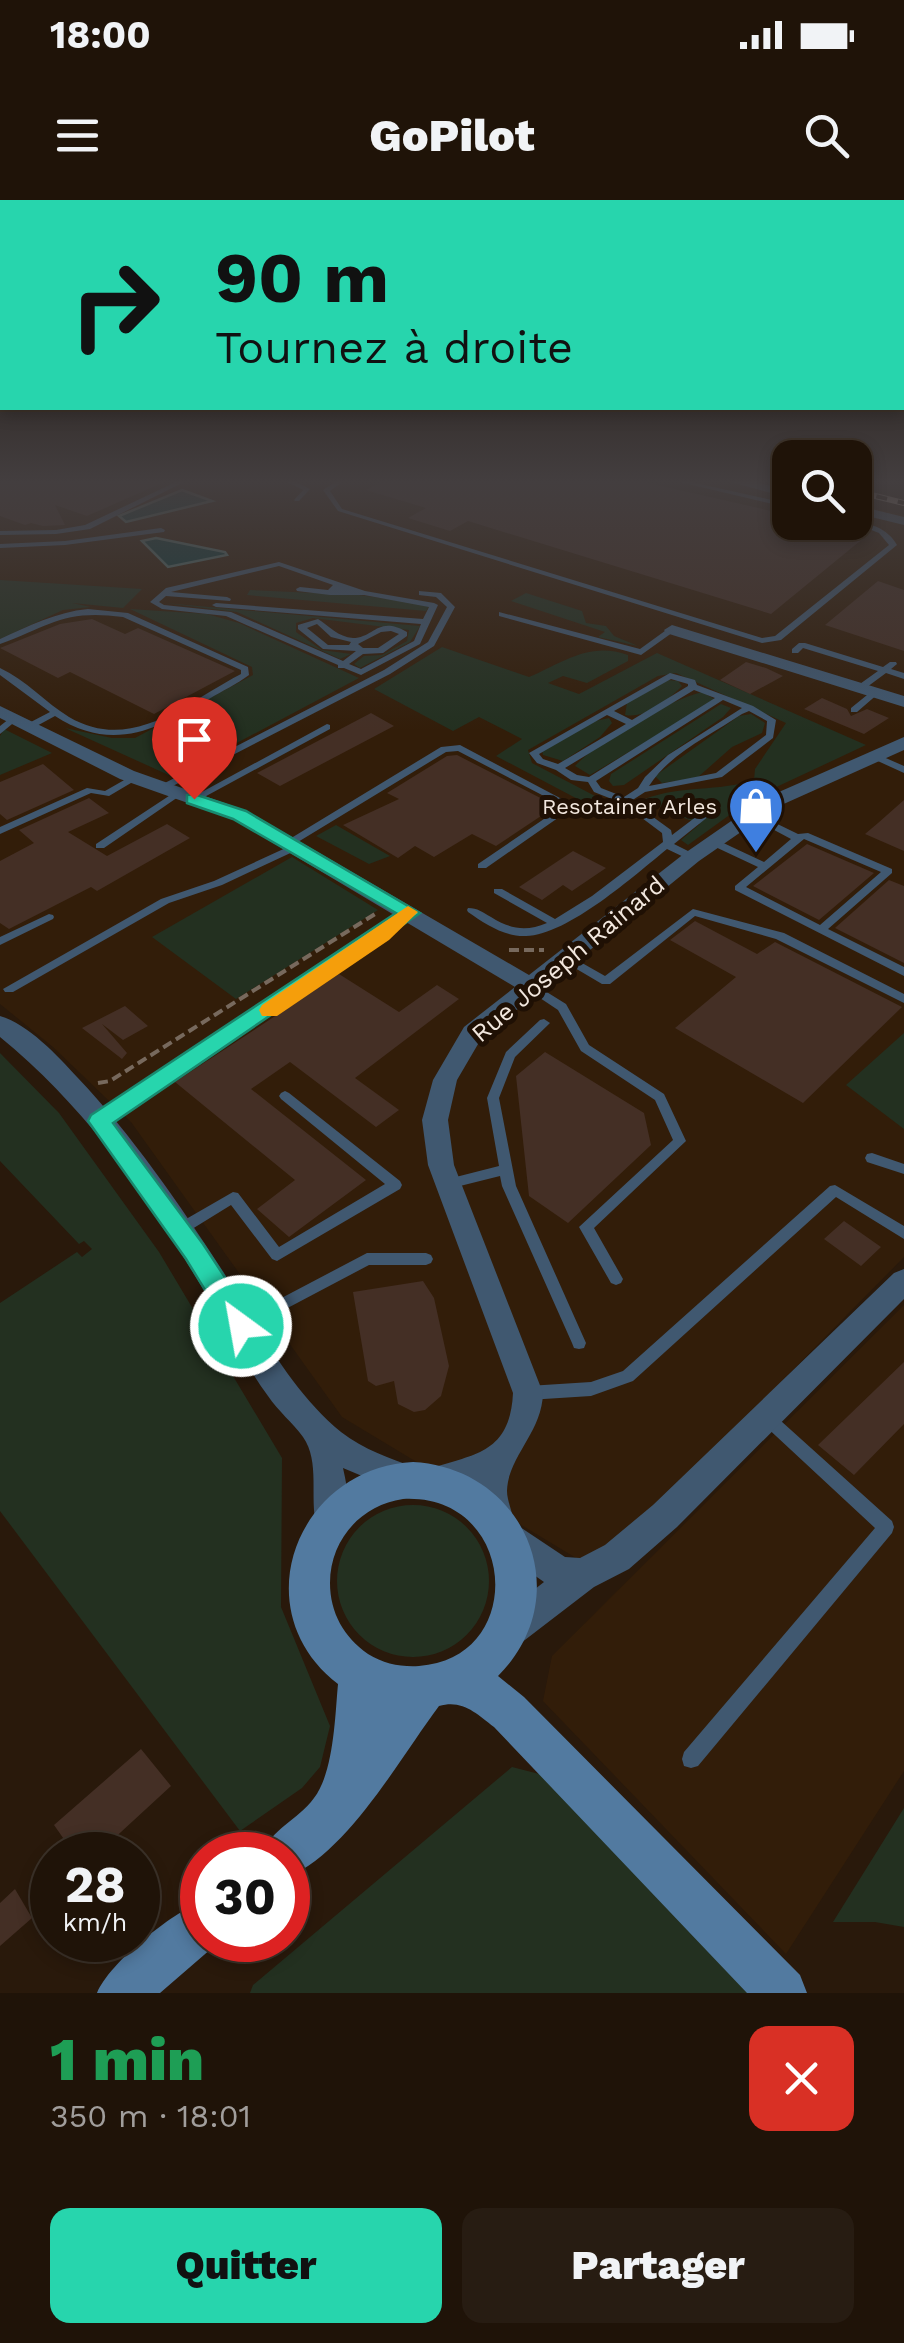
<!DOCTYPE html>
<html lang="fr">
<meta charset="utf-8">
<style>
:root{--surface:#1f1308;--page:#271c12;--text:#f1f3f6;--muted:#a19e9c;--line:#3c3229;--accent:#27d5ad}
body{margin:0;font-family:"Work Sans",sans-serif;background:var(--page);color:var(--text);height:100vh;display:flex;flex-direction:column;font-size:38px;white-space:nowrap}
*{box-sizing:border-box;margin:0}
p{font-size:32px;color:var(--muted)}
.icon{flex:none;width:55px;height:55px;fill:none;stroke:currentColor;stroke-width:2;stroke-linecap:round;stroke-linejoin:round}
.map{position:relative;height:1793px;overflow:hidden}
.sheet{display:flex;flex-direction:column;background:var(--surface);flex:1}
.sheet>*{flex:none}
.top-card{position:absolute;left:0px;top:0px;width:905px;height:210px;box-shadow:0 5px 15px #0003,0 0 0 2px var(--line);background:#27d5ad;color:#111;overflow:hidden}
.fabs{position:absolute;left:772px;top:240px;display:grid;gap:20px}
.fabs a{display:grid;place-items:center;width:100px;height:100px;border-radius:20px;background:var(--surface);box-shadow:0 5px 15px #0003,0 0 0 2px var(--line);font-size:50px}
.speed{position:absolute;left:30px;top:1632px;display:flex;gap:20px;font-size:50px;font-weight:700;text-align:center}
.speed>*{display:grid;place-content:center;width:130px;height:130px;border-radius:50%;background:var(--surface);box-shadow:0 5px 15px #0003,0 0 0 2px var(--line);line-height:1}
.speed small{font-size:25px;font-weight:400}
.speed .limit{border:15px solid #d22;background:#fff;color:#111}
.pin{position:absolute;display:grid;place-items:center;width:85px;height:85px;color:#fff;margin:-102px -42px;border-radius:50% 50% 50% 0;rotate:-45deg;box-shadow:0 0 10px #0007}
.pin .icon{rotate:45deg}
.me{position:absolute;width:110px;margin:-55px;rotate:328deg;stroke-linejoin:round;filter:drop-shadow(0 0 8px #0008)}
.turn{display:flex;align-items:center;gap:35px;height:210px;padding:0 50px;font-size:45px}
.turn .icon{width:130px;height:130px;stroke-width:2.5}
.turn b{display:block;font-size:70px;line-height:85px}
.round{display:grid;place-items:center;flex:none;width:105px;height:105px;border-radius:20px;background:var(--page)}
.headline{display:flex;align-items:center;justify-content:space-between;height:170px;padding:0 50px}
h1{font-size:60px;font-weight:800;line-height:75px;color:#1e9e55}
.button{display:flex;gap:20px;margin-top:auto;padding:20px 50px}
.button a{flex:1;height:115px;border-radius:20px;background:var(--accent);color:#111;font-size:40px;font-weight:800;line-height:115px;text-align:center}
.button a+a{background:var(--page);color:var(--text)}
.status{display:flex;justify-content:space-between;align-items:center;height:70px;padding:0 50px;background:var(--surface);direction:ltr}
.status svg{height:28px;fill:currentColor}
header{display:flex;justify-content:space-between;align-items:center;height:130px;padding:0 50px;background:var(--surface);font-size:45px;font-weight:800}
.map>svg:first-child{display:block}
</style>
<div class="status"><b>18:00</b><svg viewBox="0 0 49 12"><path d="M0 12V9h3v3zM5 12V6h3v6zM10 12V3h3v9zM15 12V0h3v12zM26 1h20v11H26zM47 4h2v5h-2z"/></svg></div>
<header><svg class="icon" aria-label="menu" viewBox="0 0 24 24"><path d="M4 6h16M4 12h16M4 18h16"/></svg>GoPilot<svg class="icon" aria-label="search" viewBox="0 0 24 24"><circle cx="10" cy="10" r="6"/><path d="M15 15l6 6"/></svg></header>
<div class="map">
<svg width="904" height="1793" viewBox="0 0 904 1793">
<rect width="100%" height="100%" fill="#29190b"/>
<path fill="#321d09" d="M0 280H743L790 290V322H855V304L904 315V1057L596 1370 342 1217 131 922 53 847 0 804Z
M904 1105V1571L786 1754 543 1501 552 1456Z"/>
<path fill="#233020" d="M0 380 142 389 123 408 72 403 91 407 63 410 0 439Z
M250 390 359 395 430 405 426 411 247 395Z
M526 393 582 411 586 423 606 426 614 436 638 446 598 437 605 432 511 401Z
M165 403 420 426 410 442 360 468 354 464 364 456 382 455 407 441 409 430 313 418 296 423V432L322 450 351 454 340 459 237 412Z
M130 409 207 414 239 423 359 478 173 577 65 528 112 538H135L253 475 252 467Z
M442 447 529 477C564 462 590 441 628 455V461L587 483 563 476 548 483 579 494 657 453 866 545 753 598 688 645 681 640 700 624 679 616 700 601 687 594 665 609 645 599C681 585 718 592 754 580L755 569 786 523 676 473 658 476 528 550 532 563 618 608 606 614 496 556 522 539 479 517 453 531 374 489Z
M668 480 678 481 682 486C668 500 645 519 625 515L627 503Z
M702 492 716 500 590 575 575 566C599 540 667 501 702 492Z
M721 504 731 508 723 517 624 585 613 586 609 581 611 574Z
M751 514 765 523 762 533 732 547 697 578 662 583 655 576 739 516Z
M609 518 612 523 600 537 563 561 543 555 542 550 595 521Z
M4 529 52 553 0 575V536Z
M336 625 390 656 369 664 316 636Z
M292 657 378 710 236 799 152 737Z
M904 833V929L846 885Z
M0 853 59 913 159 1052 282 1258 281 1407 330 1526 320 1567 302 1588 240 1631 0 1311V1103L77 1052 82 1057 92 1049 84 1041 79 1044 0 961Z
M337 1381a76 76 0 1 1 152 0a76 76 0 1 1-152 0Z
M512 1567 547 1576 751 1793H250L253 1785Z
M904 1608V1727L875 1722H833Z"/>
<path fill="#0b3b3c" stroke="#506f6d" stroke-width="2.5" d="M182 290 212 301 126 322 119 316Z
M156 338 225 352 227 355 168 367 142 341Z"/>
<path fill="#442f25" d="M0 280H169L87 316 55 305 65 325 43 326 31 323 25 325 0 316Z
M385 280H635L780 313 790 316V322H813L865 337 771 414 468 321 450 331 408 318 426 308 366 290Z
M878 381 904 390V451L825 425Z
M92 419 125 434 138 428 235 471 154 514 70 472 58 478 0 448 60 424Z
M746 462 766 468 783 476 750 494 720 480Z
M822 498 847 509 851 516 867 509 889 518 864 534 804 509Z
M371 513 394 526 280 586 257 573Z
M457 555 556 606 496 646 472 634 434 657 415 646 398 658 343 625 399 599 387 593 447 556Z
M43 564 74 590 7 620 0 614V582Z
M89 598 109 613 68 632 107 656 167 624 190 638 97 691 91 687 9 729 0 723V661L34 643 19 630Z
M904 600V651L865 634 878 623Z
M807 644 874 673 819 720 753 686Z
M573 651 606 668 572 691 563 685 542 700 519 687Z
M889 680 904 686V763L835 728Z
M695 721 757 754 775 742 902 807 803 903 675 828 736 777 670 740Z
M339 774 399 812 437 785 459 799 355 878 399 910 376 927 290 862 251 889 366 980 289 1037 257 1009 295 980 175 882Z
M125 806 148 826 123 840 102 824 127 853 122 859 82 828Z
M545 852 644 913 651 945 568 1023 529 996 516 876Z
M844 1021 881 1047 861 1066 824 1039Z
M423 1081 434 1098 449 1166 441 1196 425 1210 414 1212 398 1204 394 1181 376 1186 368 1181 353 1092Z
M904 1162V1224L854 1275 818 1245Z
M141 1549 171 1586 96 1655H75L54 1625Z
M15 1689 32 1718 0 1746V1703Z"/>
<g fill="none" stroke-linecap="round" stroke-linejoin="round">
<path stroke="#77695d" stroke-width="4" stroke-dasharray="10 5" stroke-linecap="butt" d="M509 750H544
M98 883 110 881 375 714"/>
<path fill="#405870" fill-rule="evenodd" d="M180 280H188L90 329 56 334 0 335V331L56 330 85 325Z
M284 280H292L310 289 299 301H295L294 300 303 290Z
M338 280H345L330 291 342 309 762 438 775 436 889 345 879 333 851 322H855V320C873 325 887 328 897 345L781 440 762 443 338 311 323 290Z
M671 280H682L790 304V308Z
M161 328 165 330 164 332 65 345 0 348V344L65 341Z
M279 362 365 391 434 403 438 405 420 444 361 475 344 468H338V465L226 416 162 409 150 402 166 388ZM279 366 333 385 328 390 300 387 296 389 297 391 330 395H364L429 407 423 419 216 403 212 405 216 407 421 424 414 441 361 469 349 464 363 454 383 453 407 436V432C378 415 374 438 353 438 338 437 329 426 318 419L298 425V429L323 449 356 451 343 461 231 412 164 405 159 402 166 396 230 401 231 399 227 397 171 392ZM317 424 331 437 351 442 349 445H328L307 428ZM391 431 399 434 378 448H363L358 444 381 432Z
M419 391 441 393 455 407 434 446 390 474 165 590H159V586L384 470 428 442 447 407 436 397 419 395Z
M88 409 128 413 248 467 249 475C237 484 222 491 209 499 156 530 112 553 55 516L33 528H27V524L50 512 0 475V468C26 480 46 503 69 517 132 554 187 502 241 474V470L123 417C65 409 51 425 0 444V439C29 426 56 412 88 409Z
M499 412 640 449 669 428 676 430 641 455 499 416Z
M799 443H805L883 467 890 462H896L897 464 891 469 904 473V479L886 473 863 490H857V486L878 471 803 448 798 453H792V449Z
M670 473 695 480 697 485 753 506 776 520 773 538 722 577 645 592 631 601 671 630 672 635 713 604H719V608L674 644 696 655V659H688L667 649C635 675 568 735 526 736 505 737 485 724 468 712L467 710 468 708C478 708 482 712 491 717 510 729 526 732 547 723L494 693V689H502L555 719 592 696 663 642 662 633 622 603 594 592 588 582 571 580 556 570 537 563 529 553ZM671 479 688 484V486L632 520 614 511ZM694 490 715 498 589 577 577 575 565 568ZM723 500 742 508 668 555 645 577 638 588 624 597 601 588 596 581ZM749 511 767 521 766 535 716 573 649 586C670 553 711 535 742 514ZM607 515 626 524 558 564 543 559 539 554Z
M872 491 879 493 857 512H851V508Z
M14 515 18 518 17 520 0 534V526Z
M327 524 330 525V529L197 601H191L189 599Z
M460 545 575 606 486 668H478V664L563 606 458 551 446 552 293 645H299V649L222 685 169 703 13 792H5L3 789 161 699 214 681 290 646 283 643 441 547Z
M872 552 904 566V573L869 557V553Z
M133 575 136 576V580L109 596 91 593 0 634V627L87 588 105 591Z
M178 590 183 593 181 595 104 648H96V644Z
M753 612 798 634 808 633 892 669V673L828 729 904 767V776L735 690V686L758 667 709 644V640H717L764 662 791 639 750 617 748 615ZM804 639 881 672 820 725 746 687Z
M693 709 784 733 904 794V803L776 739 695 716 610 784H602L558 758 564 754 568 755 605 776Z
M410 710 415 713 414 715 104 924H94L93 921 94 918Z
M49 714 53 715 54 717 53 719 0 745V737Z
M529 781 566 804 589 845 664 894 686 941 594 1028 623 1079 621 1083 616 1085 611 1083 579 1027 673 940 655 900 581 851 558 810 525 788 523 785Z
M544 819 550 823 515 857 499 898 516 986 586 1143 584 1148 579 1149 574 1148 572 1143 502 986 500 976 448 989 443 988 441 984 443 980 448 979 499 966 487 898 506 852 540 820Z
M285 891 289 893 400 981 402 985 400 989 277 1061 272 1059 231 1005 184 1034 179 1036 174 1034 172 1030 174 1026 233 992 238 993 279 1047 385 984 281 899 279 896 281 893Z
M872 953 904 964V974L867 962 865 958 867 954Z
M835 985 904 1026V1039L836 997 633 1181 591 1196 528 1200 523 1198 520 1193 523 1188 528 1186 591 1182 623 1171 830 986Z
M367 1053H426L431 1055 433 1059 431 1063 426 1065H369L246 1130 241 1132 236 1130 234 1126 236 1122Z
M766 1210 771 1212 892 1321 894 1327 892 1333 698 1566 691 1568 684 1566 682 1559 684 1552 875 1328 761 1222 758 1217 761 1212Z"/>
<path fill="#405870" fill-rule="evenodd" d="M723 280H746L790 290V298Z
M855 305 904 317V325L855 313Z
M672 425 904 496V507L666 433 664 430Z
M0 506 134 571 247 611 529 775 685 653 763 599 904 537V550L777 607 699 661 481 839 457 880 448 920 454 965 543 1193C542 1233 508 1256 507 1291 507 1301 513 1313 514 1323L565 1357 580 1358 605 1345 653 1305 894 1073 904 1069V1099L677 1327 629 1369 594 1387 521 1443 509 1448 497 1443 492 1431 497 1419 544 1382C505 1355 479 1341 475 1289L435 1297 424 1293 419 1283 416 1290 405 1294 343 1268C348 1291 352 1311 343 1333L331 1338 319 1333C307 1305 322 1264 303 1237 293 1223 278 1211 268 1196 244 1163 226 1126 205 1092 149 998 85 906 0 837V816C28 824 58 856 77 877 133 936 180 1005 224 1073 259 1128 289 1189 341 1232 364 1250 390 1258 416 1268L421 1278 424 1271C468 1254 510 1258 513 1193L428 965 422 920 433 880 464 827 515 787 233 619 120 579 0 518Z"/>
<path fill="#527aa0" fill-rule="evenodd" d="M413 1262C525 1268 579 1395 498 1476L524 1497 800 1775 807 1793H747L494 1527C476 1513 462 1499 439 1506 400 1558 348 1652 288 1677V1655H261C272 1628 297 1621 314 1598 334 1572 335 1516 338 1484 242 1410 297 1268 413 1262ZM403 1299C518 1293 528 1459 419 1466 401 1467 384 1464 368 1454 344 1437 330 1413 330 1383 330 1340 361 1305 403 1299Z
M202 1701V1740L219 1742 160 1793H97C110 1762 171 1714 202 1701Z"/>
<g stroke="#bcb0a5" stroke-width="6">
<path id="rail" d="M855 291 904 303"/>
</g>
<use href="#rail" stroke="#1f1004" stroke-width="4" stroke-dasharray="11" stroke-linecap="butt"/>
</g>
<linearGradient id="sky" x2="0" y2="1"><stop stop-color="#170e06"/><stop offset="0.53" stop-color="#433e3f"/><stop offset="1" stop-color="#433e3f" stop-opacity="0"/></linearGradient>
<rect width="904" height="531" fill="url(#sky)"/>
<path fill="#27d5ad" stroke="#198a70" stroke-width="2.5" d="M194 594 246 611 420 713 113 923 203 1044 251 1117 255 1126 251 1134 241 1137 232 1134 186 1059 88 921 91 915 396 713 233 619 187 603V595Z"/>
<path fill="#f59e0b" d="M408 706 418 712 389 740 277 816H262L259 810 262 805Z"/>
<defs>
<g id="shop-pin" transform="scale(2.875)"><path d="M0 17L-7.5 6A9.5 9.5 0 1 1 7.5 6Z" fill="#3f7fe0" stroke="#1f1004"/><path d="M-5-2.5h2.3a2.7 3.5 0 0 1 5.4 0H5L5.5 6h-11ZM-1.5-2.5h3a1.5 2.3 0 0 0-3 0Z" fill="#fff"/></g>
</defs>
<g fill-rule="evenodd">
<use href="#shop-pin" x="756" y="606"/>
</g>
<g text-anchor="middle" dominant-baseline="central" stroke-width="10" stroke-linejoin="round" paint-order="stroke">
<g font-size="22" fill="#f2e7de" stroke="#1f1004" text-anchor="end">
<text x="717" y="606">Resotainer Arles</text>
</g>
<g font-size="25" fill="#f2e7de" stroke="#1f1004">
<text transform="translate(568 759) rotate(-40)">Rue Joseph Rainard</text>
</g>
</g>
</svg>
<div class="fabs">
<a><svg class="icon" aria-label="search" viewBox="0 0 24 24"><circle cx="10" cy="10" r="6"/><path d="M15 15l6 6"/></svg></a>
</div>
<div class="speed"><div>28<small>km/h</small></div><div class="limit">30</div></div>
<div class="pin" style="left:194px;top:599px;background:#d93025"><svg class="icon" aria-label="arrive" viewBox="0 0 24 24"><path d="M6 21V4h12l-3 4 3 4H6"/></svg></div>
<svg class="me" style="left:241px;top:1126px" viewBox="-20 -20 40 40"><circle r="17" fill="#27d5ad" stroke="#fff" stroke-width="3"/><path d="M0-11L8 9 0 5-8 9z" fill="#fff"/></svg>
<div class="top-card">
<div class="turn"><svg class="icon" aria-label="right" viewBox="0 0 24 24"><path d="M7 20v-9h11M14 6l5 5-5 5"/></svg><div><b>90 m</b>Tournez à droite</div></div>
</div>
</div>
<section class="sheet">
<div class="headline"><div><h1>1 min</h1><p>350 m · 18:01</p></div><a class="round" style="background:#d93025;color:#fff"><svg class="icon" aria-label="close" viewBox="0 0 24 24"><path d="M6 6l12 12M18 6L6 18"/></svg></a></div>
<div class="button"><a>Quitter</a><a>Partager</a></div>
</section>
